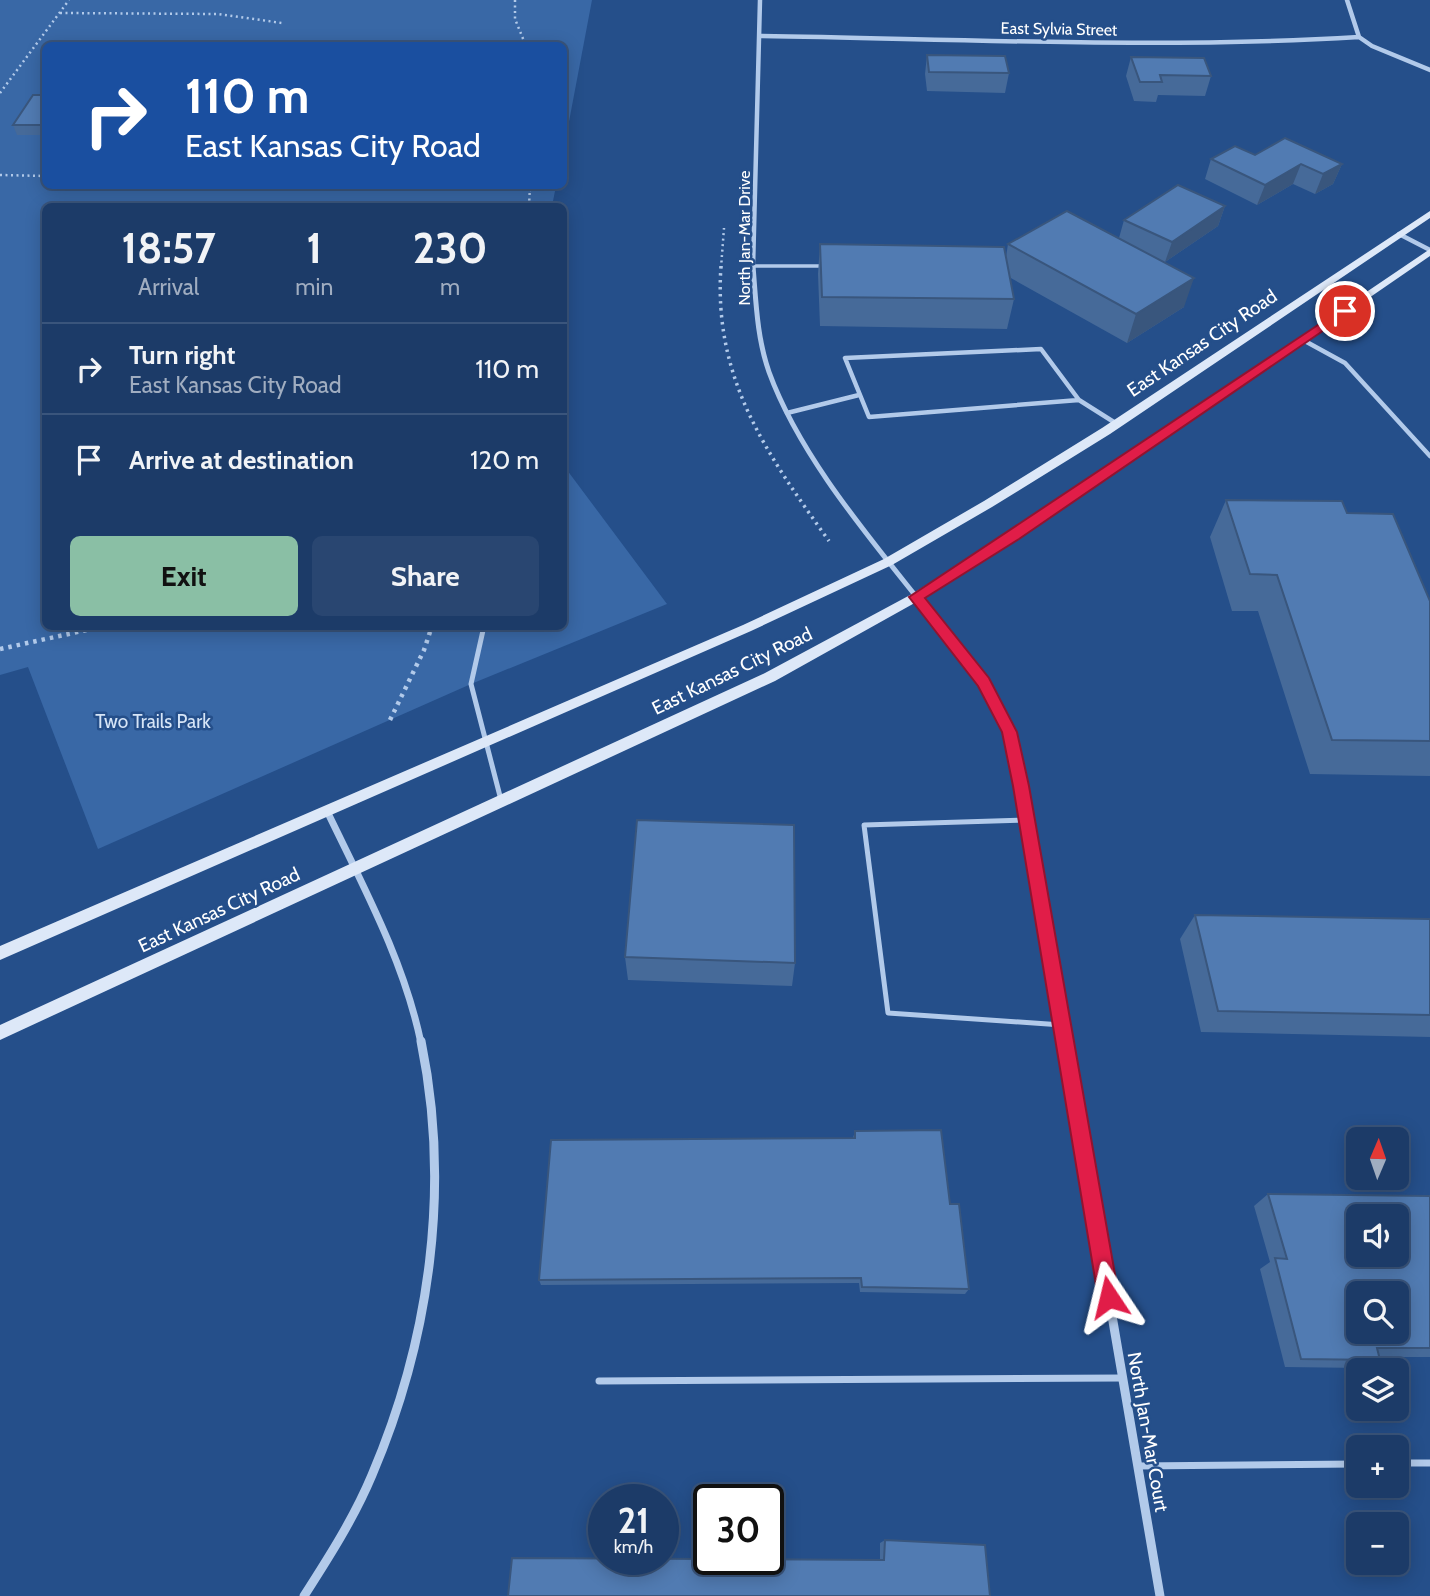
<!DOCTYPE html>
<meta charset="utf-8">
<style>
:root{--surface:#1c3b68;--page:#294671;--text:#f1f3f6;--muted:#a0adc0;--line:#3a557c;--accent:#8abfa5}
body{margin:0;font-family:Cabin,sans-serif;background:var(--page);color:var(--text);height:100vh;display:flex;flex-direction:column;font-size:26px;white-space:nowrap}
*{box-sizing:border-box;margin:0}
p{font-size:23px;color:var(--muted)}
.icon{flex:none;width:38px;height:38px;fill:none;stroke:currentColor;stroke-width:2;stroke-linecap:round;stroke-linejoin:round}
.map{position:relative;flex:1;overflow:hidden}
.sheet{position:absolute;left:42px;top:203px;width:525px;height:427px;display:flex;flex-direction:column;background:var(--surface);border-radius:10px;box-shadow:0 4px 18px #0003,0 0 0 2px var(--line)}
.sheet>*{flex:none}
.top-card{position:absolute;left:42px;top:42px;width:525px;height:147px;border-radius:10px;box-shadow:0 4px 18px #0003,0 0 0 2px var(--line);background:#1a4fa0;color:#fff;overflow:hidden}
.needle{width:46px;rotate:2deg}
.controls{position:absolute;left:1346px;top:1127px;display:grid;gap:14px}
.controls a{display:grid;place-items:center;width:63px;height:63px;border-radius:10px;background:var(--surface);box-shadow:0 4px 18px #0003,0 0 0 2px var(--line);font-size:35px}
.speed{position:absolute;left:588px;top:1484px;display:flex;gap:14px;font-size:35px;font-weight:700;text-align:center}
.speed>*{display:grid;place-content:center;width:91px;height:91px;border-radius:50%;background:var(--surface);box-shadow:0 4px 18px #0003,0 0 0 2px var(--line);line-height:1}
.speed small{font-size:18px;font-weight:400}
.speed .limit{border:4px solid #111;border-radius:10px;background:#fff;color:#111}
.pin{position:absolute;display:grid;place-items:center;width:60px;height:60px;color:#fff;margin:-30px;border:4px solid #fff;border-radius:50%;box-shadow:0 2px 7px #0007}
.me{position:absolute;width:77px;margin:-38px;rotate:350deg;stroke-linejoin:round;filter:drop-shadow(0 0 5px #0008)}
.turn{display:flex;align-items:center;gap:24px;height:147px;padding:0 28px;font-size:32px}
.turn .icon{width:91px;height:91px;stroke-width:2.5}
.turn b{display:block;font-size:49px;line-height:60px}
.eta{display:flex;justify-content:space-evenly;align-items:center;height:119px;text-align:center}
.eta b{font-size:42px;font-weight:700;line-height:49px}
.cta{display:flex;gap:14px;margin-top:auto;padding:14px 28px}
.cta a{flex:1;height:80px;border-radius:10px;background:var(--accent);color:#111;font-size:28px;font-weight:700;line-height:80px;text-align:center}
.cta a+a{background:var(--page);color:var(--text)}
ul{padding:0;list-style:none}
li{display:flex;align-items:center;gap:21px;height:91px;padding:0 28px;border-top:2px solid var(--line)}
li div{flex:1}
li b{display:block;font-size:26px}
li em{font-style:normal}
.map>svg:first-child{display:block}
</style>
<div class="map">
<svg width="1430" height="1596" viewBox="0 0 1430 1596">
<rect width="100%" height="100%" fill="#254f8a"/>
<path fill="#3968a6" d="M0 0H592L564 148V46H46V186H556L552 206H46V626H564V466L667 604 471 684 98 849 28 667 0 675Z"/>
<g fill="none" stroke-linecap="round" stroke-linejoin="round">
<path stroke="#b2caea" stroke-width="2.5" stroke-dasharray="2 3.5" stroke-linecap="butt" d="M515 0V19L526 46
M60 13 218 14 282 23
M0 93 69 0
M0 175 46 176
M503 186 531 190
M529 206 530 186
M721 268 724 228"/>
<path stroke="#b2caea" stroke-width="3.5" stroke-dasharray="2.5 4.5" stroke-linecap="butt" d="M721 266C713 379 767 454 829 541"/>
<path stroke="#b2caea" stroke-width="4.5" stroke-dasharray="3.5 5" stroke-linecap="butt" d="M0 649 105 626
M390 720 424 650 432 626"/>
<path stroke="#b2caea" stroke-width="3.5" d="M753 266H824"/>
<path stroke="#b2caea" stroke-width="4.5" d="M1303 340 1345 363 1430 456
M1041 349 1079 400 869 417 845 358Z
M1079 400 1117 424
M787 413 859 395"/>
<path stroke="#b2caea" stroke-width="5" d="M484 626 471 684 501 800
M1027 820 864 825 888 1013 1062 1025"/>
<path stroke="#b2caea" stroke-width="7" d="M599 1381 1123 1378
M1396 1463H1430
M1138 1466 1358 1464"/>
<path stroke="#b2caea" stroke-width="4.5" d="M1347 0 1359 37 1372 46 1430 70
M759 36C959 39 1159 49 1359 37
M1399 234 1430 250
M753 268 760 0"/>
<path stroke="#b2caea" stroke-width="5" d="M753 266C756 302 757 338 769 372 800 457 870 538 926 609"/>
<path stroke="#b2caea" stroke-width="7" d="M924 607 984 682 1009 731 1065 1043
M327 811C363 886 404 961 421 1043"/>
<path stroke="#b2caea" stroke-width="9" d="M1065 1041 1160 1596
M304 1596C329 1557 354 1518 372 1475 430 1339 451 1187 421 1041"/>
<path fill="#dde8f8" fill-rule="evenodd" d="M1430 211V218L1110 434 992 507 892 565 751 631 0 960V946L743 625 884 559 984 501 1102 428Z
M1430 249V256L1018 539 920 600 775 681 0 1040V1025L765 673 912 594 1010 533Z"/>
</g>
<path fill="#466a99" d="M927 55 1009 73 1005 93 927 91 925 74Z
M1131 57 1211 76 1205 96 1158 95 1156 102 1134 101 1126 76Z
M46 95V135H17L13 125Z
M1255 155 1342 164 1333 184 1315 194 1293 184 1257 205 1205 179 1211 159Z
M1225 206 1218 226 1165 262 1184 307 1127 343 1009 277 1014 299 1007 329 820 326 818 274 820 244 1006 257 1008 244 1119 238 1124 220Z
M1226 500 1347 513 1430 601V776L1310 774 1258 611H1232L1210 537Z
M1195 915 1430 919V1037L1201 1032 1180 939Z
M625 957 795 963 792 986 628 980Z
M855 1131 950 1204 969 1289 965 1294 860 1292 859 1283 541 1285 539 1280 853 1138Z
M1268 1194 1430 1196V1357H1379L1380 1360 1362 1368 1285 1367 1260 1269 1270 1262 1254 1206Z
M885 1540 990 1596 880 1560V1543Z"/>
<path fill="#39567d" d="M1301 164 1293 184 1257 205 1265 185Z
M1342 164 1333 184 1315 194 1323 174Z
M1225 206 1218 226 1165 262 1172 242Z
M1194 278 1184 307 1127 343 1136 314Z"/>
<path fill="#517bb2" stroke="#39567d" stroke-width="2" fill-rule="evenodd" d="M927 55 1005 56 1009 73 929 72Z
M1131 57 1204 58 1211 76 1160 75 1162 82H1140Z
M33 95H46V125H13Z
M1285 138 1342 164 1323 174 1301 164 1265 185 1211 159 1235 146 1255 155Z
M1178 185 1225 206 1172 242 1124 220Z
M1067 211 1194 278 1136 314 1008 244Z
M820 244 1004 247 1014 299 822 297Z
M1226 500 1342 501 1347 513 1393 514 1430 601V741L1332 740 1277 575 1250 574Z
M637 820 794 825 795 963 625 957Z
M1195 915 1430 919V1015L1218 1011Z
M941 1130 950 1204H959L969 1289 862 1287 861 1278 539 1280 551 1140 855 1138V1131Z
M1268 1194 1430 1196V1348H1377L1380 1360 1301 1359 1275 1258 1287 1259ZM1358 1216H1396V1255H1358ZM1358 1293H1396V1332H1358Z
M885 1540 985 1545 990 1596H508L512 1558 884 1560Z"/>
<path fill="#e11d48" stroke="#92132f" stroke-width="2" d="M1345 307 1349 308V313L1019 539 925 598 989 678 1017 732 1029 786 1119 1297 1116 1304 1109 1307 1101 1304 1098 1297 1013 786 1002 732 978 686 909 597Z"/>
<g text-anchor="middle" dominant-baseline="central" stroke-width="5" stroke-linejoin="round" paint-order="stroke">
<g font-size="16" fill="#fff" stroke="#254f8a">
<text transform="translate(1059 29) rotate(1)">East Sylvia Street</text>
<text transform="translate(744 238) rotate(-90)">North Jan-Mar Drive</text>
</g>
<g font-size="19" fill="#fff" stroke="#254f8a">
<text transform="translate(1202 343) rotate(-34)">East Kansas City Road</text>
<text transform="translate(732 671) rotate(-26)">East Kansas City Road</text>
<text transform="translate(219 910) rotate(-25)">East Kansas City Road</text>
<text transform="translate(1148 1432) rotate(80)">North Jan-Mar Court</text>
</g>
<g font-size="19" fill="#d6e5f7" stroke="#254f8a">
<text x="153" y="721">Two Trails Park</text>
</g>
</g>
</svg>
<div class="controls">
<a><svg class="needle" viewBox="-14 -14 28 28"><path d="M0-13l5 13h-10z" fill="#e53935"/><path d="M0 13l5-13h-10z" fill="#a0adc0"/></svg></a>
<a><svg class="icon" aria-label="sound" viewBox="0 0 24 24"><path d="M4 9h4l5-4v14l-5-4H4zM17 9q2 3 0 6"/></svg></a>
<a><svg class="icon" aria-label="search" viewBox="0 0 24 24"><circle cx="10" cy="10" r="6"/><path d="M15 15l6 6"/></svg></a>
<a><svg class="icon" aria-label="layers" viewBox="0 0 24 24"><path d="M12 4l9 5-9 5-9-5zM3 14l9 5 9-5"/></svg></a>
<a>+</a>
<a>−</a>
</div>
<div class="speed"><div>21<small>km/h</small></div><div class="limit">30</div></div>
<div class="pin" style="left:1345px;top:311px;background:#d93025"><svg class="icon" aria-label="arrive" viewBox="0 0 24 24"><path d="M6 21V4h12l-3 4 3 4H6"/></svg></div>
<svg class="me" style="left:1109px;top:1297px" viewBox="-20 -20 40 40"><path d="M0-17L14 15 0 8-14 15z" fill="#e11d48" stroke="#fff" stroke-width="4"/></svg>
<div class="top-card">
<div class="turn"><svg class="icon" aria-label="right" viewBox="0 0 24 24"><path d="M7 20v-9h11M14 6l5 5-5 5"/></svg><div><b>110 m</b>East Kansas City Road</div></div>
</div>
<section class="sheet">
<div class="eta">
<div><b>18:57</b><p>Arrival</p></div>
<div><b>1</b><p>min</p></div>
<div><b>230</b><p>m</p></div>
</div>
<ul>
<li><svg class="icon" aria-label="right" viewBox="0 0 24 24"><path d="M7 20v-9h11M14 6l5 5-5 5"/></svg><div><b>Turn right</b><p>East Kansas City Road</p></div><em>110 m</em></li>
<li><svg class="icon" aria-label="arrive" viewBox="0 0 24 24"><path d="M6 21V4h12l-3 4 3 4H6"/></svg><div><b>Arrive at destination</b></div><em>120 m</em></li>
</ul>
<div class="cta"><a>Exit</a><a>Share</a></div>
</section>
</div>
